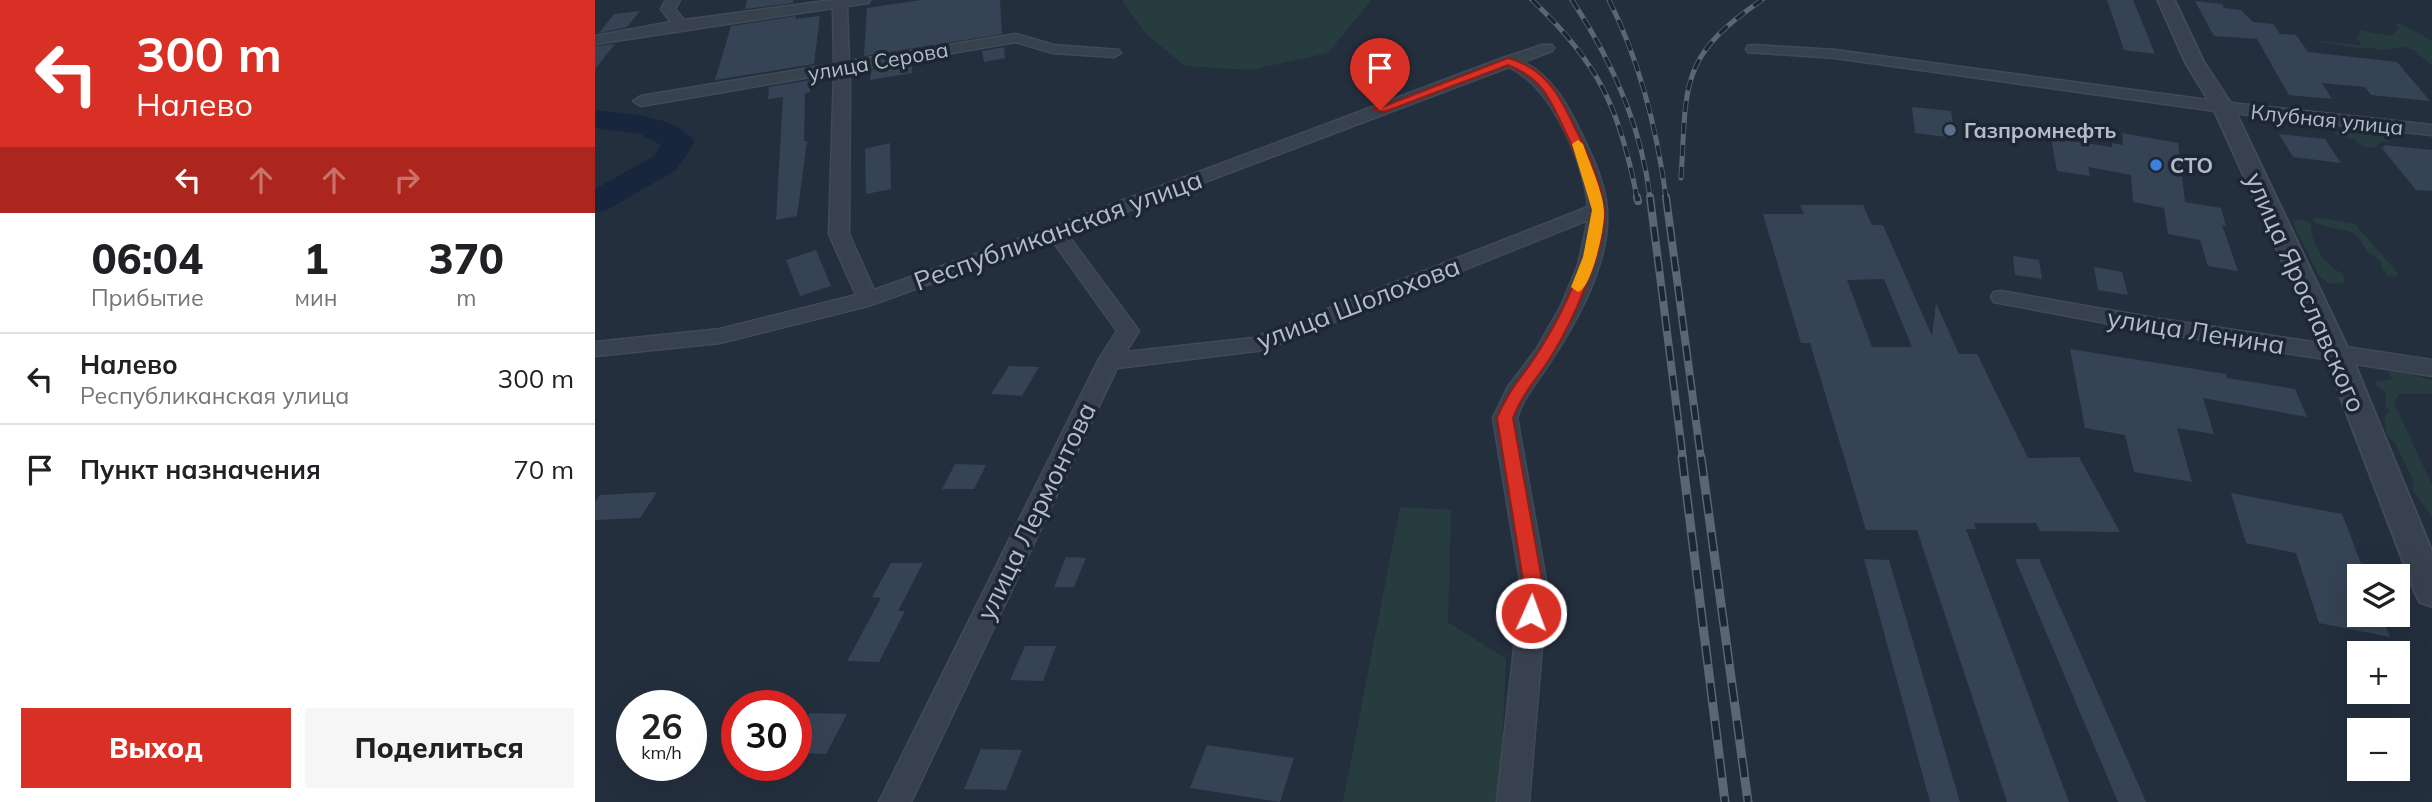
<!DOCTYPE html>
<html lang="ru">
<meta charset="utf-8">
<style>
:root{--surface:#fff;--page:#f6f6f6;--text:#202124;--muted:#757577;--line:#e0e0e0;--accent:#d93025}
body{margin:0;font-family:Mulish,sans-serif;background:var(--page);color:var(--text);height:100vh;display:flex;flex-direction:column;font-size:26px;white-space:nowrap}
*{box-sizing:border-box;margin:0}
p{font-size:23px;color:var(--muted)}
.icon{flex:none;width:38px;height:38px;fill:none;stroke:currentColor;stroke-width:2;stroke-linecap:round;stroke-linejoin:round}
.map{position:relative;flex:1;overflow:hidden}
.side{display:flex;flex-direction:column;background:var(--surface);width:595px}
.side>*{flex:none}
.hud{background:#d93025;color:#fff;overflow:hidden}
.controls{position:absolute;left:1752px;top:564px;display:grid;gap:14px}
.controls a{display:grid;place-items:center;width:63px;height:63px;border-radius:0px;background:var(--surface);box-shadow:0 7px 28px #0002;font-size:35px}
.speed{position:absolute;left:21px;top:690px;display:flex;gap:14px;font-size:35px;font-weight:700;text-align:center}
.speed>*{display:grid;place-content:center;width:91px;height:91px;border-radius:50%;background:var(--surface);box-shadow:0 7px 28px #0002;line-height:1}
.speed small{font-size:18px;font-weight:400}
.speed .limit{border:10px solid #d22;background:#fff;color:#111}
.pin{position:absolute;display:grid;place-items:center;width:60px;height:60px;color:#fff;margin:-72px -30px;border-radius:50% 50% 50% 0;rotate:-45deg;box-shadow:0 0 7px #0007}
.pin .icon{rotate:45deg}
.me{position:absolute;width:77px;margin:-38px;rotate:2deg;stroke-linejoin:round;filter:drop-shadow(0 0 5px #0008)}
.turn{display:flex;align-items:center;gap:24px;height:147px;padding:0 21px;font-size:32px}
.turn .icon{width:91px;height:91px;stroke-width:2.5}
.turn b{display:block;font-size:49px;line-height:60px}
.lanes{display:flex;align-items:center;height:66px;padding:0 21px;background:#0003;justify-content:center;gap:35px;direction:ltr}
.lanes .off{opacity:.35}
.eta{display:flex;justify-content:space-evenly;align-items:center;height:119px;text-align:center}
.eta b{font-size:42px;font-weight:800;line-height:49px}
.action{display:flex;gap:14px;margin-top:auto;padding:14px 21px}
.action a{flex:1;height:80px;border-radius:0px;background:var(--accent);color:#fff;font-size:28px;font-weight:800;line-height:80px;text-align:center}
.action a+a{background:var(--page);color:var(--text)}
ul{padding:0;list-style:none}
li{display:flex;align-items:center;gap:21px;height:91px;padding:0 21px;border-top:2px solid var(--line)}
li div{flex:1}
li b{display:block;font-size:26px}
li em{font-style:normal}
main{display:flex;flex:1;min-height:0}
.map>svg:first-child{display:block}
</style>
<main>
<section class="side">
<div class="hud">
<div class="turn"><svg class="icon" aria-label="left" viewBox="0 0 24 24"><path d="M17 20v-9H6M10 6l-5 5 5 5"/></svg><div><b>300 m</b>Налево</div></div>
<div class="lanes"><svg class="icon" aria-label="left" viewBox="0 0 24 24"><path d="M17 20v-9H6M10 6l-5 5 5 5"/></svg><svg class="icon off" aria-label="ahead" viewBox="0 0 24 24"><path d="M12 20V5M6 11l6-6 6 6"/></svg><svg class="icon off" aria-label="ahead" viewBox="0 0 24 24"><path d="M12 20V5M6 11l6-6 6 6"/></svg><svg class="icon off" aria-label="right" viewBox="0 0 24 24"><path d="M7 20v-9h11M14 6l5 5-5 5"/></svg></div>
</div>
<div class="eta">
<div><b>06:04</b><p>Прибытие</p></div>
<div><b>1</b><p>мин</p></div>
<div><b>370</b><p>m</p></div>
</div>
<ul>
<li><svg class="icon" aria-label="left" viewBox="0 0 24 24"><path d="M17 20v-9H6M10 6l-5 5 5 5"/></svg><div><b>Налево</b><p>Республиканская улица</p></div><em>300 m</em></li>
<li><svg class="icon" aria-label="arrive" viewBox="0 0 24 24"><path d="M6 21V4h12l-3 4 3 4H6"/></svg><div><b>Пункт назначения</b></div><em>70 m</em></li>
</ul>
<div class="action"><a>Выход</a><a>Поделиться</a></div>
</section>
<div class="map">
<svg width="1837" height="802" viewBox="0 0 1837 802">
<rect width="100%" height="100%" fill="#242f3e"/>
<path fill="#263c3f" d="M527 0H776L733 53 655 70 590 66 550 33Z
M1805 23 1837 41V66L1819 50 1807 47 1788 50 1773 47 1768 49 1713 40 1764 45 1766 43 1761 38 1765 36 1764 30 1796 36 1804 29 1801 24Z
M1742 131 1779 133 1791 137 1794 142H1785L1781 147 1771 148 1758 139 1744 137 1738 132Z
M1721 217 1760 224 1803 273 1802 277 1793 276 1787 269 1786 262 1772 251 1763 237 1756 232 1721 224 1717 220Z
M1707 219 1716 223C1716 244 1729 265 1748 274L1749 282 1734 284 1724 276 1700 227 1699 221Z
M1793 371 1806 372 1837 380V394H1804L1799 403 1837 485V517L1818 490V480L1800 443 1792 435 1789 416 1795 411 1790 405 1791 393 1780 385 1781 382 1797 379Z
M805 507 856 510 853 622 911 659 905 802H748Z"/>
<g fill="none" stroke-linecap="round" stroke-linejoin="round">
<path fill="#17263c" fill-rule="evenodd" d="M0 110C30 114 81 115 100 142L81 170 12 210 0 213V189L59 156 66 145 45 134 0 128Z"/>
</g>
<path fill="#364354" fill-rule="evenodd" d="M152 0H198V3L150 9Z
M326 0H405L407 34 269 56 272 8Z
M1512 0H1538L1560 54 1529 50Z
M1600 1 1627 4 1629 8 1646 10 1658 22 1678 24 1685 34 1701 35 1713 52 1802 62 1835 101 1776 95 1770 87 1727 83 1737 99 1694 95 1662 39 1619 36Z
M45 11 32 27 4 33 19 14Z
M201 16 200 19 225 16 219 64 120 80 136 26Z
M20 44 0 69V46Z
M409 47 410 58 389 62 387 51Z
M317 63V73L275 80 276 70Z
M216 80 215 92 210 93 209 141H212L202 216 181 220 188 97 173 99 174 87Z
M1317 107 1356 111 1360 138 1320 133Z
M1527 133 1583 143 1590 202 1626 208 1631 226 1627 225 1643 271 1613 266 1605 240 1573 234 1569 208 1538 202 1536 175 1493 167 1495 176 1462 171 1456 138 1517 147V143L1528 145Z
M1684 134 1730 139 1746 163 1698 157Z
M295 143 296 189 271 194 270 149Z
M1788 145 1837 150V191L1821 190 1786 147 1790 148Z
M1205 205H1268L1277 225H1288L1337 336 1341 303 1364 354H1382L1433 458 1484 457 1525 532 1445 531 1441 523H1379L1381 529H1371L1474 802H1412L1322 530H1271L1215 343H1206L1168 214H1209ZM1289 279 1317 347H1277L1252 280Z
M221 250 236 286 205 296 191 260Z
M1418 256 1444 260 1447 279 1420 275Z
M1499 267 1527 272 1533 295 1503 290Z
M1475 349 1631 374 1632 378 1700 389 1712 417 1608 398 1619 434 1582 428 1597 482 1539 472 1530 435 1490 428Z
M414 366 444 367 427 396 396 394Z
M360 464 391 465 379 489H347Z
M62 492 45 518 0 520V502L5 495Z
M1636 493 1747 514 1771 576H1764V614H1786L1795 637 1724 623 1701 553 1651 543Z
M471 557 491 558 479 587H459Z
M1269 559 1294 560 1365 802H1335Z
M1420 559H1444L1551 802H1523Z
M296 563H328L303 611H310L284 662 252 661 286 598 277 597Z
M430 646H461L448 681 415 680Z
M215 713 252 714 231 754 201 753V738Z
M612 745 699 758 685 802 595 788Z
M386 749 427 750 411 790 369 789Z"/>
<g fill="none" stroke-linecap="round" stroke-linejoin="round">
<g stroke="#414a57" stroke-width="3">
<path id="minor" d="M71 0H85L80 9 89 20 238 0H275L273 3 252 6 254 61 421 34 459 45 524 50 526 53 519 57 458 53 420 42 255 71 254 234 279 290 454 228 908 58 947 45H957L959 48 957 51 928 62C958 77 973 106 987 135 998 158 1011 185 1012 211 1015 261 984 318 957 359 945 379 929 395 922 418L952 586 934 802H902L926 586 898 418 913 387 941 350 966 306 983 265 993 220 669 350 522 368 316 802H284L503 361 522 331 457 240 273 306 125 343 0 356V342L125 329 261 295 234 234 239 73 46 106 38 101 46 96 239 64 238 8 0 44V36L76 22 66 9ZM914 67C958 88 988 161 993 207L658 338 531 352 544 331 472 234Z
M1158 45 1240 50 1628 102 1837 125V135L1628 112 1240 58 1153 52 1151 49 1153 46Z
M1406 291 1559 318 1837 360V376L1559 332 1399 302 1396 297 1399 292Z"/>
</g>
<g stroke="#414a57" stroke-width="4">
<path id="tertiary" d="M1563 0H1579L1609 63 1638 107 1755 353 1837 552V606L1825 602 1820 592 1729 353 1618 107 1591 63Z"/>
</g>
<use href="#minor" fill="#38414e" fill-rule="evenodd"/>
<use href="#tertiary" fill="#38414e" fill-rule="evenodd"/>
<g stroke="#5a6575" stroke-width="5">
<path id="rail-far2" d="M937 0C1004 63 1025 109 1042 198
M977 0C1016 59 1047 128 1055 198
M1014 0C1045 62 1062 129 1071 198
M1086 178C1092 84 1083 57 1167 0"/>
</g>
<g stroke="#5a6575" stroke-width="8">
<path id="rail-far1" d="M1042 197 1043 201
M1055 197 1088 459
M1071 197 1106 459"/>
</g>
<g stroke="#5a6575" stroke-width="9">
<path id="rail" d="M1087 457 1130 802
M1106 457 1153 802"/>
</g>
<use href="#rail-far2" stroke="#1d2633" stroke-width="3.5" stroke-dasharray="11" stroke-linecap="butt"/>
<use href="#rail-far1" stroke="#1d2633" stroke-width="5" stroke-dasharray="15" stroke-linecap="butt"/>
<use href="#rail" stroke="#1d2633" stroke-width="6" stroke-dasharray="19" stroke-linecap="butt"/>
</g>
<path fill="#d93025" stroke="#8d1f18" stroke-width="2" d="M913 58C949 68 963 92 978 124 990 147 1007 183 1009 209 1013 245 976 324 957 355 944 377 927 393 918 418L948 586 943 619 936 621 929 619 926 613 929 586 902 418C913 390 929 375 944 351 967 315 996 255 997 212 997 193 979 148 970 131 955 99 948 79 913 65L789 112 779 110Z"/>
<path fill="#f59e0b" d="M983 140 988 144C994 162 1009 194 1009 212 1010 227 997 288 983 292L976 287 988 257 997 210 977 144Z"/>
<circle fill="#5c6f8a" stroke="#1d2633" stroke-width="2.5" cx="1355" cy="130" r="7"/>
<circle fill="#3f7fe0" stroke="#1d2633" stroke-width="2.5" cx="1561" cy="165" r="7"/>
<g text-anchor="middle" dominant-baseline="central" stroke-width="7" stroke-linejoin="round" paint-order="stroke">
<g font-size="21" fill="#b4bcc9" stroke="#1d2633">
<text transform="translate(283 61) rotate(-10)">улица Серова</text>
<text transform="translate(1732 119) rotate(6)">Клубная улица</text>
</g>
<g font-size="21" font-weight="bold" fill="#b4bcc9" stroke="#1d2633" text-anchor="start">
<text x="1369" y="130">Газпромнефть</text>
<text x="1575" y="165">СТО</text>
</g>
<g font-size="26" fill="#b4bcc9" stroke="#1d2633">
<text transform="translate(463 230) rotate(-20)">Республиканская улица</text>
<text transform="translate(1711 292) rotate(66)">улица Ярославского</text>
<text transform="translate(763 303) rotate(-21)">улица Шолохова</text>
<text transform="translate(1601 331) rotate(9)">улица Ленина</text>
<text transform="translate(441 511) rotate(-64)">улица Лермонтова</text>
</g>
</g>
</svg>
<div class="controls">
<a><svg class="icon" aria-label="layers" viewBox="0 0 24 24"><path d="M12 4l9 5-9 5-9-5zM3 14l9 5 9-5"/></svg></a>
<a>+</a>
<a>−</a>
</div>
<div class="speed"><div>26<small>km/h</small></div><div class="limit">30</div></div>
<div class="pin" style="left:785px;top:110px;background:#d93025"><svg class="icon" aria-label="arrive" viewBox="0 0 24 24"><path d="M6 21V4h12l-3 4 3 4H6"/></svg></div>
<svg class="me" style="left:936px;top:613px" viewBox="-20 -20 40 40"><circle r="17" fill="#d93025" stroke="#fff" stroke-width="3"/><path d="M0-11L8 9 0 5-8 9z" fill="#fff"/></svg>
</div>
</main>
